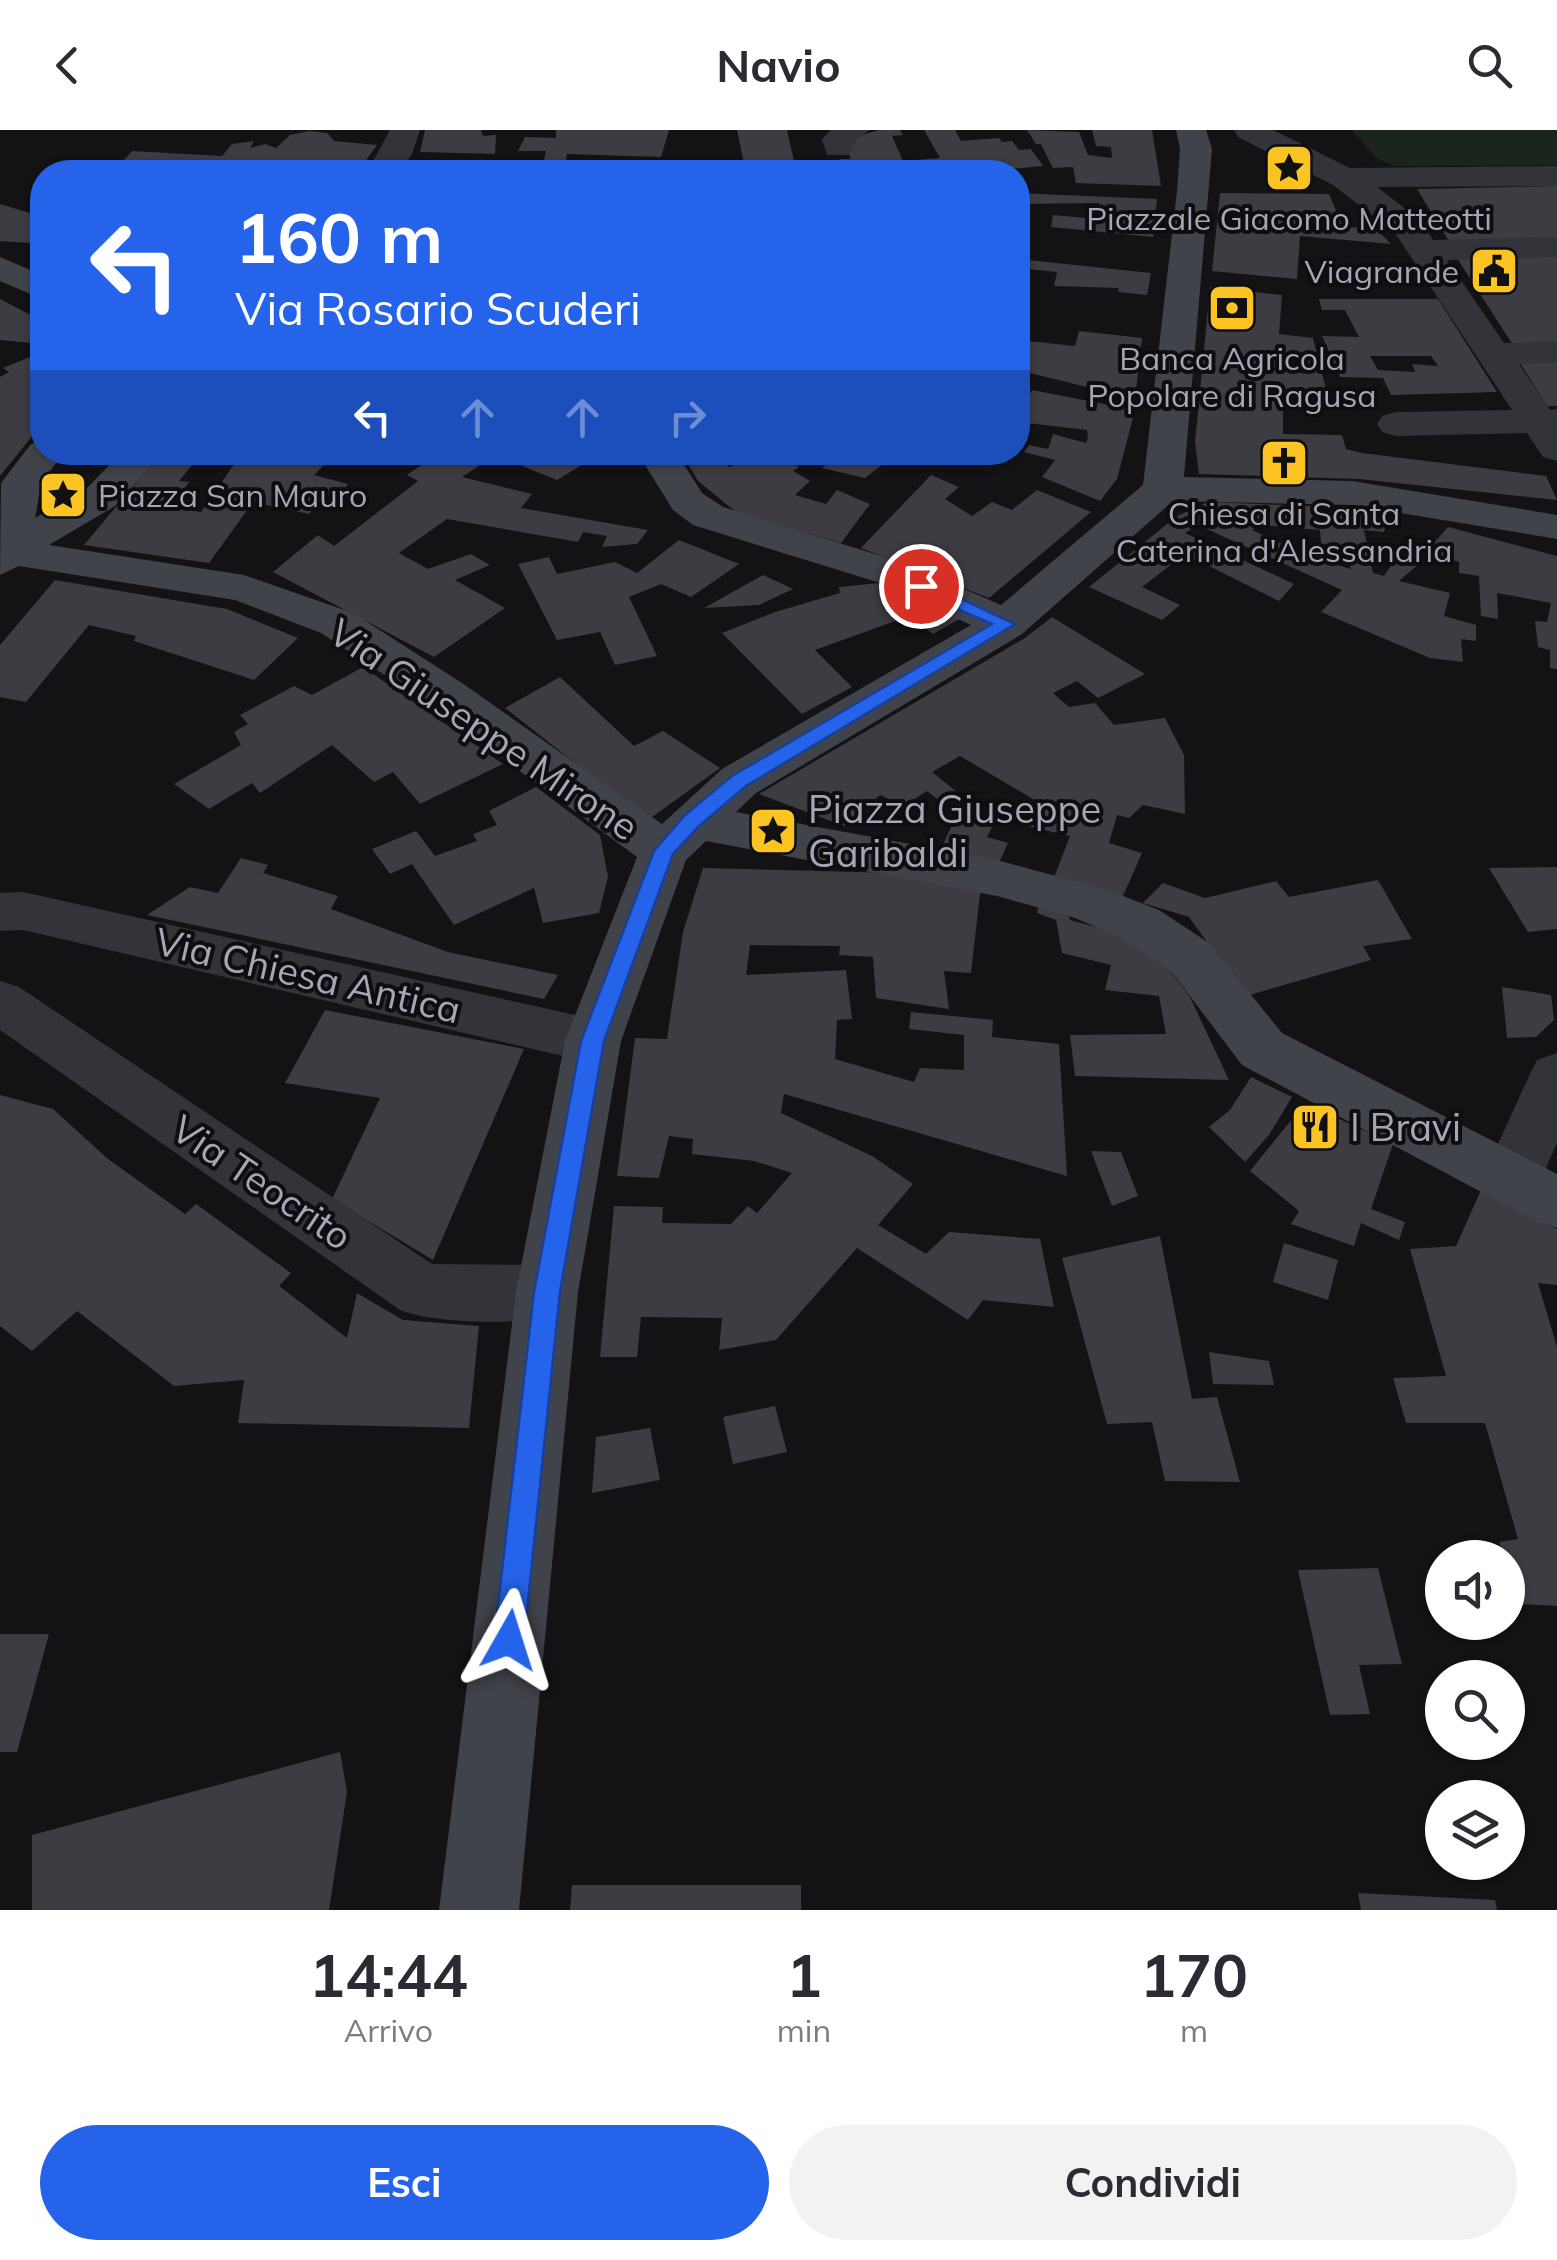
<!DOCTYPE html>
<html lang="it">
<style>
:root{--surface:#fff;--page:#f2f2f3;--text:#2b2b33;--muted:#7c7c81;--accent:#2563eb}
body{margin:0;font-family:Mulish,sans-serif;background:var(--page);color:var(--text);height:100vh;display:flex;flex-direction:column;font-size:38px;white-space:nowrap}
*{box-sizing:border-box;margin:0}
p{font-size:32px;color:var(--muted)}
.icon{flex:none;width:55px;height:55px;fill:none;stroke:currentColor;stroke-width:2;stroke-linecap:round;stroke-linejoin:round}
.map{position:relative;height:1780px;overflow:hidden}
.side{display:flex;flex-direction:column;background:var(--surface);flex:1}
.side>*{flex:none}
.banner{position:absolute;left:30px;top:30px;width:1000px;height:305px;border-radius:40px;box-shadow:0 2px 8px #0004;background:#2563eb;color:#fff;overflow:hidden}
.tools{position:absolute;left:1425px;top:1410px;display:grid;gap:20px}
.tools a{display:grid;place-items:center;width:100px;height:100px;border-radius:50%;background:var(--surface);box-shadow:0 2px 8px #0004;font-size:50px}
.pin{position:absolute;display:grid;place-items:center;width:85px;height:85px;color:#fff;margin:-42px;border:5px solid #fff;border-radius:50%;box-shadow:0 2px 10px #0007}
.me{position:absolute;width:110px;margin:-55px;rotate:6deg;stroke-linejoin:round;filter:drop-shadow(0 0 8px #0008)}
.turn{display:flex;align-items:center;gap:35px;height:210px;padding:0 40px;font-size:45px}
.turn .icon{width:130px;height:130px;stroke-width:2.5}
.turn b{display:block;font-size:70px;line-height:85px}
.lanes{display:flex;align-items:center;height:95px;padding:0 40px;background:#0003;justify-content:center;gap:50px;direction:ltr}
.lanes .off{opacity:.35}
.eta{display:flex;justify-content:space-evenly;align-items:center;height:170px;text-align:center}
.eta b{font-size:60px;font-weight:700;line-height:70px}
.button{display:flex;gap:20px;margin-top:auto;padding:20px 40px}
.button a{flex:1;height:115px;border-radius:60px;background:var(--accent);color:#fff;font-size:40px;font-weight:700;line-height:115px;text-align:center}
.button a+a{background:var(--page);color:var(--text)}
header{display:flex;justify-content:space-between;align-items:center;height:130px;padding:0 40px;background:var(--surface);font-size:45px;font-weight:700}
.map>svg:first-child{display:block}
</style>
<header><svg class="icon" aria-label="back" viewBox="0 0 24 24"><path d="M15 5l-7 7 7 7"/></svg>Navio<svg class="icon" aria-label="search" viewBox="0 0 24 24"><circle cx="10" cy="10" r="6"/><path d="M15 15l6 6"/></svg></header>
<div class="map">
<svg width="1557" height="1780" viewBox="0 0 1557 1780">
<rect width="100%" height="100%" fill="#131214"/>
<path fill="#1c241e" d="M1352 0H1557V35L1394 36 1376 28Z"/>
<path fill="#3c3c42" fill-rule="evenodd" d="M425 0H481L483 6 496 5 495 24 420 22Z
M556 0H669L661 27 567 24 565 36 543 34 546 21H518L525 7 556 8Z
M737 0H787L794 31 744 34Z
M879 0H900L903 5 892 6 903 31 940 28 924 0H955L961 11 999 8 1002 12 1012 11 1019 20 1031 19 1043 36 1011 39 1014 42H985L982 38 856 42 853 35 840 36 839 29H851L842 11Z
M1027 0 1079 2 1088 25 1112 28 1111 17 1096 16 1092 0H1152L1161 56 1076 53 1073 37 1053 38 1041 14H1036Z
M310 1 327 3 334 11 377 15 358 42H113L132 21 222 26 232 14 254 11 250 18 265 14 276 18 290 5Z
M417 31 485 38 483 42H409Z
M637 36 687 38 686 42H635Z
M1557 56V109L1449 111 1417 59Z
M1018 63 1157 69 1153 107 1051 97 1053 85 1097 89 1099 73 1018 74Z
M1220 63 1329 64 1343 97 1375 98 1391 114 1300 106 1297 149 1212 141Z
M0 74 33 84 42 81V114L0 111Z
M1557 125V213L1513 215 1457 128Z
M1018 129 1151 143 1147 165 1118 162 1119 158 1054 156 1057 142 1018 138Z
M1210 157 1282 165 1279 204 1313 208 1328 267 1283 261V304L1342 305 1346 319 1362 323 1546 346 1557 370 1359 349 1199 344 1195 312ZM1276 223 1309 227 1308 244 1274 240Z
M0 169 42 191V214L0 210Z
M1319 169H1438L1497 262 1391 265 1383 248 1340 247 1322 206 1359 207 1345 180H1322ZM1370 226H1431L1438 236 1412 234 1415 242 1378 240Z
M1079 201 1142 208 1135 269 1018 240V210L1075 216Z
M42 222V294L0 346V247L9 242 3 238Z
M1557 232V276H1547L1520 233Z
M1032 260 1135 280 1117 349 1100 371 1042 347 1055 330 1024 322 1029 315 1048 319 1053 304 1086 313 1088 308 1087 300 1018 292V275L1023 276Z
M162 322H337L314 345 348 354 338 368 323 365 309 384 253 372 209 433 84 415ZM197 329 235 333 201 382 172 378 189 352 179 351Z
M440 322H587L577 330 585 333 557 350 495 325 462 347 532 364 521 378 648 400 637 414 602 417 607 406 583 402 578 412 447 389 399 423 428 439 471 424 490 435 455 450 505 478 434 527 273 442 318 405 334 416 418 351 407 345Z
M681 322H706L730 337 755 322H767L799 337 793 341 810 351 795 365 826 374 837 360 870 374 841 413 736 382 698 351Z
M840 322 861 326 866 322 896 324 865 348 822 338Z
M931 345 959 357 945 369 972 386 992 372 1012 380 1037 360 1091 382 989 468 861 418Z
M1208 372 1360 378 1389 384 1384 402 1364 400 1373 443 1384 446 1398 425 1419 434 1399 451 1450 463 1444 486 1476 495V511L1461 509 1463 532 1430 528 1321 482 1342 460 1198 395 1185 403 1294 454 1279 471 1185 424 1142 457 1180 475 1162 490 1089 457 1177 386ZM1260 395 1320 400 1321 414 1343 415 1351 439 1315 429 1252 400Z
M1448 397 1557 426V539L1550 538V520L1538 517 1535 491 1547 492 1551 473 1497 463 1498 489 1481 486 1479 446 1459 443V432L1426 422Z
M679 410 739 434 691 467 661 454 629 467 657 526 615 535 600 502 557 510 518 434 549 427 557 444 615 432 637 443Z
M763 445 793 459 759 475 704 478Z
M55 450 227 479 298 508 254 550 134 511 136 506 89 495 26 572 0 567V515Z
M889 452 963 487 933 504 909 486 815 520 852 557 802 584 722 503 775 482 840 463 839 457Z
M1052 487 1145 544 1098 568 1077 551 1053 563 1069 577 1095 573 1114 595 1165 588 1184 625 1185 684 1143 675 1129 688 1117 685 1109 713 1142 723 1123 766 1053 750 1070 706 1019 694 1038 672 960 626 932 642 962 666 942 673 927 661 904 676 880 665 844 696 759 664 1025 508Z
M363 537 503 634 420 674 393 642 374 652 332 615 260 663 252 653 209 679 174 654 241 615 234 602 248 594 240 585 294 556 312 565Z
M560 547 634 616 663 601 720 638 648 690 505 578Z
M536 657 600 705 608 747 599 783 543 793 534 758 454 795 412 734 390 744 372 719 416 701 435 726 477 711 473 704 497 695 489 681Z
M973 683 995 692 987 707 1008 713 997 737 940 721 951 697Z
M241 728 268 735 263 743 338 766 331 779 448 822 558 845 544 869 147 785 190 757 218 763Z
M1557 737V799L1528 802 1489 738Z
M703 738 896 743 981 755 971 843 944 841 949 879 876 868 873 827 839 825 840 816 750 815 746 845 846 840 852 889 837 890 835 929 914 952 920 938 964 940V905L909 899 911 882 993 890 992 907 1059 914 1067 1046 784 964 781 983 872 1026 913 1054 878 1095 926 1124 949 1102 1040 1109 1054 1177 983 1170 968 1190 857 1118 776 1210 719 1220 722 1188 641 1187 637 1227H600L614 1076 663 1077 662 1093 731 1094 748 1076 757 1083 792 1043 754 1031 692 1024 693 1009 669 1006 659 1048 617 1046 635 908 667 909 683 802Z
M1378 750 1412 809 1363 816 1371 830 1246 866 1189 787 1143 773 1163 753 1205 768 1276 751 1289 767Z
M1040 770 1067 783 1070 790 1114 802 1163 831 1190 867 1229 950 1075 946 1070 905 1166 904 1159 866 1105 860 1111 835 1062 823 1056 790 1037 783Z
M1502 857 1551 865 1554 890 1536 907 1507 908Z
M325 880 524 919 433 1130 332 1069 380 968 285 953Z
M1251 947 1292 967 1269 1005 1245 1032 1209 997 1230 980Z
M0 965 53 979 108 1029 185 1084 196 1074 291 1143 279 1156 347 1208 357 1163 403 1190 479 1196 469 1298 238 1293 244 1250 174 1256 77 1181 32 1221 0 1196Z
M1305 973 1393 1014 1371 1079 1405 1092 1399 1110 1361 1093 1354 1116 1291 1094 1299 1081 1250 1041Z
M1091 1021 1121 1022 1138 1066 1112 1076Z
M1481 1060 1557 1099V1155L1538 1153 1557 1217V1476L1519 1474 1508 1428H1504L1499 1412 1518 1409 1485 1293H1406L1393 1248 1446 1246 1410 1119 1456 1116Z
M1160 1106 1192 1269 1217 1267 1240 1352 1165 1351 1152 1292 1107 1294 1062 1128Z
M1284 1113 1338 1130 1328 1170 1273 1152Z
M1209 1222 1269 1231 1274 1255 1213 1254Z
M775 1276 787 1322 733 1334 723 1287Z
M650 1298 660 1350 592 1363 596 1307Z
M1378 1438 1402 1534 1359 1535 1370 1584 1330 1585 1298 1440Z
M0 1504H49L17 1622H0Z
M340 1622 347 1662 329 1780H32V1705Z
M572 1755H801V1780H570Z
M1358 1763 1495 1770 1497 1780H1361Z"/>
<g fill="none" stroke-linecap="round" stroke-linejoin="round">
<path fill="#333439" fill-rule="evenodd" d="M390 0H420L412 24 399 42H367Z
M831 0H869L854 13 849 25H827L822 9Z
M1234 0H1273L1350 38 1557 36V56L1377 57 1419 89 1433 110 1557 107V127L1447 130 1504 213 1557 211V233L1519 234 1550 280 1557 279V331L1543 327 1527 303 1396 306 1382 302 1377 294 1382 286 1396 282 1512 280 1395 103 1333 55 1238 7Z
M23 762 593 889 613 896 621 911 613 926 593 933 23 800 0 801V763Z
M0 851 19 857 432 1134 547 1135 569 1143 578 1162 569 1181C529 1196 440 1195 400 1180L0 900Z
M1557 923V1013L1533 1067 1512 1074 1491 1067 1482 1049 1529 946 1537 930Z"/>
<path fill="#41434a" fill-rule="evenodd" d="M1176 0H1206L1212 19 1184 347 1352 351 1557 385V409L1352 375 1173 371 1022 504 756 663 736 682 997 730 1108 760 1159 780 1209 813 1282 903 1557 1044V1098L1536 1091 1242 935 1171 841 1121 808 1075 788 997 766 706 711 686 730 621 911 578 1162 519 1780H439L516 1162 565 911 637 727 430 575 321 503 235 470 19 436 0 445 1 353 31 314 42 311V322H64L41 354 35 388 87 358 122 322H164L115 376 49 415 244 445 353 483 462 553 662 694 722 639 971 495 877 452 693 395 673 380 637 322H676L702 363 723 377 907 434 1001 475 1143 355 1177 61 1180 19Z
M0 127 42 145V169L0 151Z"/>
</g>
<path fill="#2563eb" stroke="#184099" stroke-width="2.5" d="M921 450 1015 494 746 656 699 696 673 724 604 911 560 1162 524 1510 520 1520 509 1525 498 1520 494 1510 534 1162 581 911 654 721 684 686 732 646 992 494 914 460V452Z"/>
<defs>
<g id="sight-square" transform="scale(2.5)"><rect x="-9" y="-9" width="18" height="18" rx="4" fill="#fcc423" stroke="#0e0d0f"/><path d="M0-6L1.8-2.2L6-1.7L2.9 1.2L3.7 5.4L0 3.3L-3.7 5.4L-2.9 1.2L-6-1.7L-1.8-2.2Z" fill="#111"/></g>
<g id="civic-square" transform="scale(2.5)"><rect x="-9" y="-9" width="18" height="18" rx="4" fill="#fcc423" stroke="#0e0d0f"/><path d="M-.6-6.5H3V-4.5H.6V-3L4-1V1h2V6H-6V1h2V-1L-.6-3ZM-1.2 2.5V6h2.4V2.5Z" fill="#111"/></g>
<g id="bank-square" transform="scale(2.5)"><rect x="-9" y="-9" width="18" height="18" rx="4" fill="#fcc423" stroke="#0e0d0f"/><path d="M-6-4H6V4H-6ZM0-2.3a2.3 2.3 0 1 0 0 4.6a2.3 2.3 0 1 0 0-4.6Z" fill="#111"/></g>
<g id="church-square" transform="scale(2.5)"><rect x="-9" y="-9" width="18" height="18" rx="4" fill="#fcc423" stroke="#0e0d0f"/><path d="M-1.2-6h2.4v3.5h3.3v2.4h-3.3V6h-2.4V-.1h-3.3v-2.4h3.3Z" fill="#111"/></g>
<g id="restaurant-square" transform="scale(2.5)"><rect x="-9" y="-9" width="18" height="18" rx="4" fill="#fcc423" stroke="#0e0d0f"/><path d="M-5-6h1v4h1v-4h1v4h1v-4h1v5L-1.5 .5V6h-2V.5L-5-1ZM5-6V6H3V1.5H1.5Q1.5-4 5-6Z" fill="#111"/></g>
</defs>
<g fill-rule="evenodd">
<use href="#sight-square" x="1289" y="38"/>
<use href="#civic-square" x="1494" y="141"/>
<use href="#bank-square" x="1232" y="178"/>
<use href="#church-square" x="1284" y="333"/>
<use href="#sight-square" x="63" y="365"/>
<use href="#sight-square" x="773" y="701"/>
<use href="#restaurant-square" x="1315" y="997"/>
</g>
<g text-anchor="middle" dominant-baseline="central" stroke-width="8" stroke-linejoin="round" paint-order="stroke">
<g font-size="32" fill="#a3a7b6" stroke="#0e0d0f">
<text x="1289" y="88">Piazzale Giacomo Matteotti</text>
<text x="1459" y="141" text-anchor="end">Viagrande</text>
<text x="1232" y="228">Banca Agricola<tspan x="1232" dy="37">Popolare di Ragusa</tspan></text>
<text x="98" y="365" text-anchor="start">Piazza San Mauro</text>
<text x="1284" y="383">Chiesa di Santa<tspan x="1284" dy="37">Caterina d'Alessandria</tspan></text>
</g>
<g font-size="38" fill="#a3a7b6" stroke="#0e0d0f">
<text transform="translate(484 599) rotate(34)">Via Giuseppe Mirone</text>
<text transform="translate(308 845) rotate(13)">Via Chiesa Antica</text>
<text transform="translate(262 1052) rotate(34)">Via Teocrito</text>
</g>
<g font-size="38" fill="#a3a7b6" stroke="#0e0d0f" text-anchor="start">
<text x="808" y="679">Piazza Giuseppe<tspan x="808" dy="44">Garibaldi</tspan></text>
<text x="1350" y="997">I Bravi</text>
</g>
</g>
</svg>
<div class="tools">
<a><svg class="icon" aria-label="sound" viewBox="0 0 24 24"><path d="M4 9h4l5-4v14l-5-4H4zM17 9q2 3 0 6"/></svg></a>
<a><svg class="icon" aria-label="search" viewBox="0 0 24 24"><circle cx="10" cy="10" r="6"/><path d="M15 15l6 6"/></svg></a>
<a><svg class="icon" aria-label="layers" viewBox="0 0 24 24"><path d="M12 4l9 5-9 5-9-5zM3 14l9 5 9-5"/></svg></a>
</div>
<div class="pin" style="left:921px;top:456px;background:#d93025"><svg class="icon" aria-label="arrive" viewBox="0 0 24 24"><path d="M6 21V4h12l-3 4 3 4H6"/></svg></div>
<svg class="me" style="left:509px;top:1510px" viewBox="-20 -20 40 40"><path d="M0-17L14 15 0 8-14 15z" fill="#2563eb" stroke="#fff" stroke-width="4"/></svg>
<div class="banner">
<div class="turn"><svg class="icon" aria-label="left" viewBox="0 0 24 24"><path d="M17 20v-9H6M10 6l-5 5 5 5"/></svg><div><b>160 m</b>Via Rosario Scuderi</div></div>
<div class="lanes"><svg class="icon" aria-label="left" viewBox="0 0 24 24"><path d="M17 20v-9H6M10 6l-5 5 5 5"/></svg><svg class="icon off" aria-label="ahead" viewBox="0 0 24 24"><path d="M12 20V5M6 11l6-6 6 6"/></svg><svg class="icon off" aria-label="ahead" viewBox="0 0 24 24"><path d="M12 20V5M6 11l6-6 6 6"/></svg><svg class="icon off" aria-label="right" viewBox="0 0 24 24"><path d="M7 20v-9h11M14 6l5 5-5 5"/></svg></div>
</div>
</div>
<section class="side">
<div class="eta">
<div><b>14:44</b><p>Arrivo</p></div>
<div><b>1</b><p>min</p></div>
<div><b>170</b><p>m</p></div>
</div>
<div class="button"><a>Esci</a><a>Condividi</a></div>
</section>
